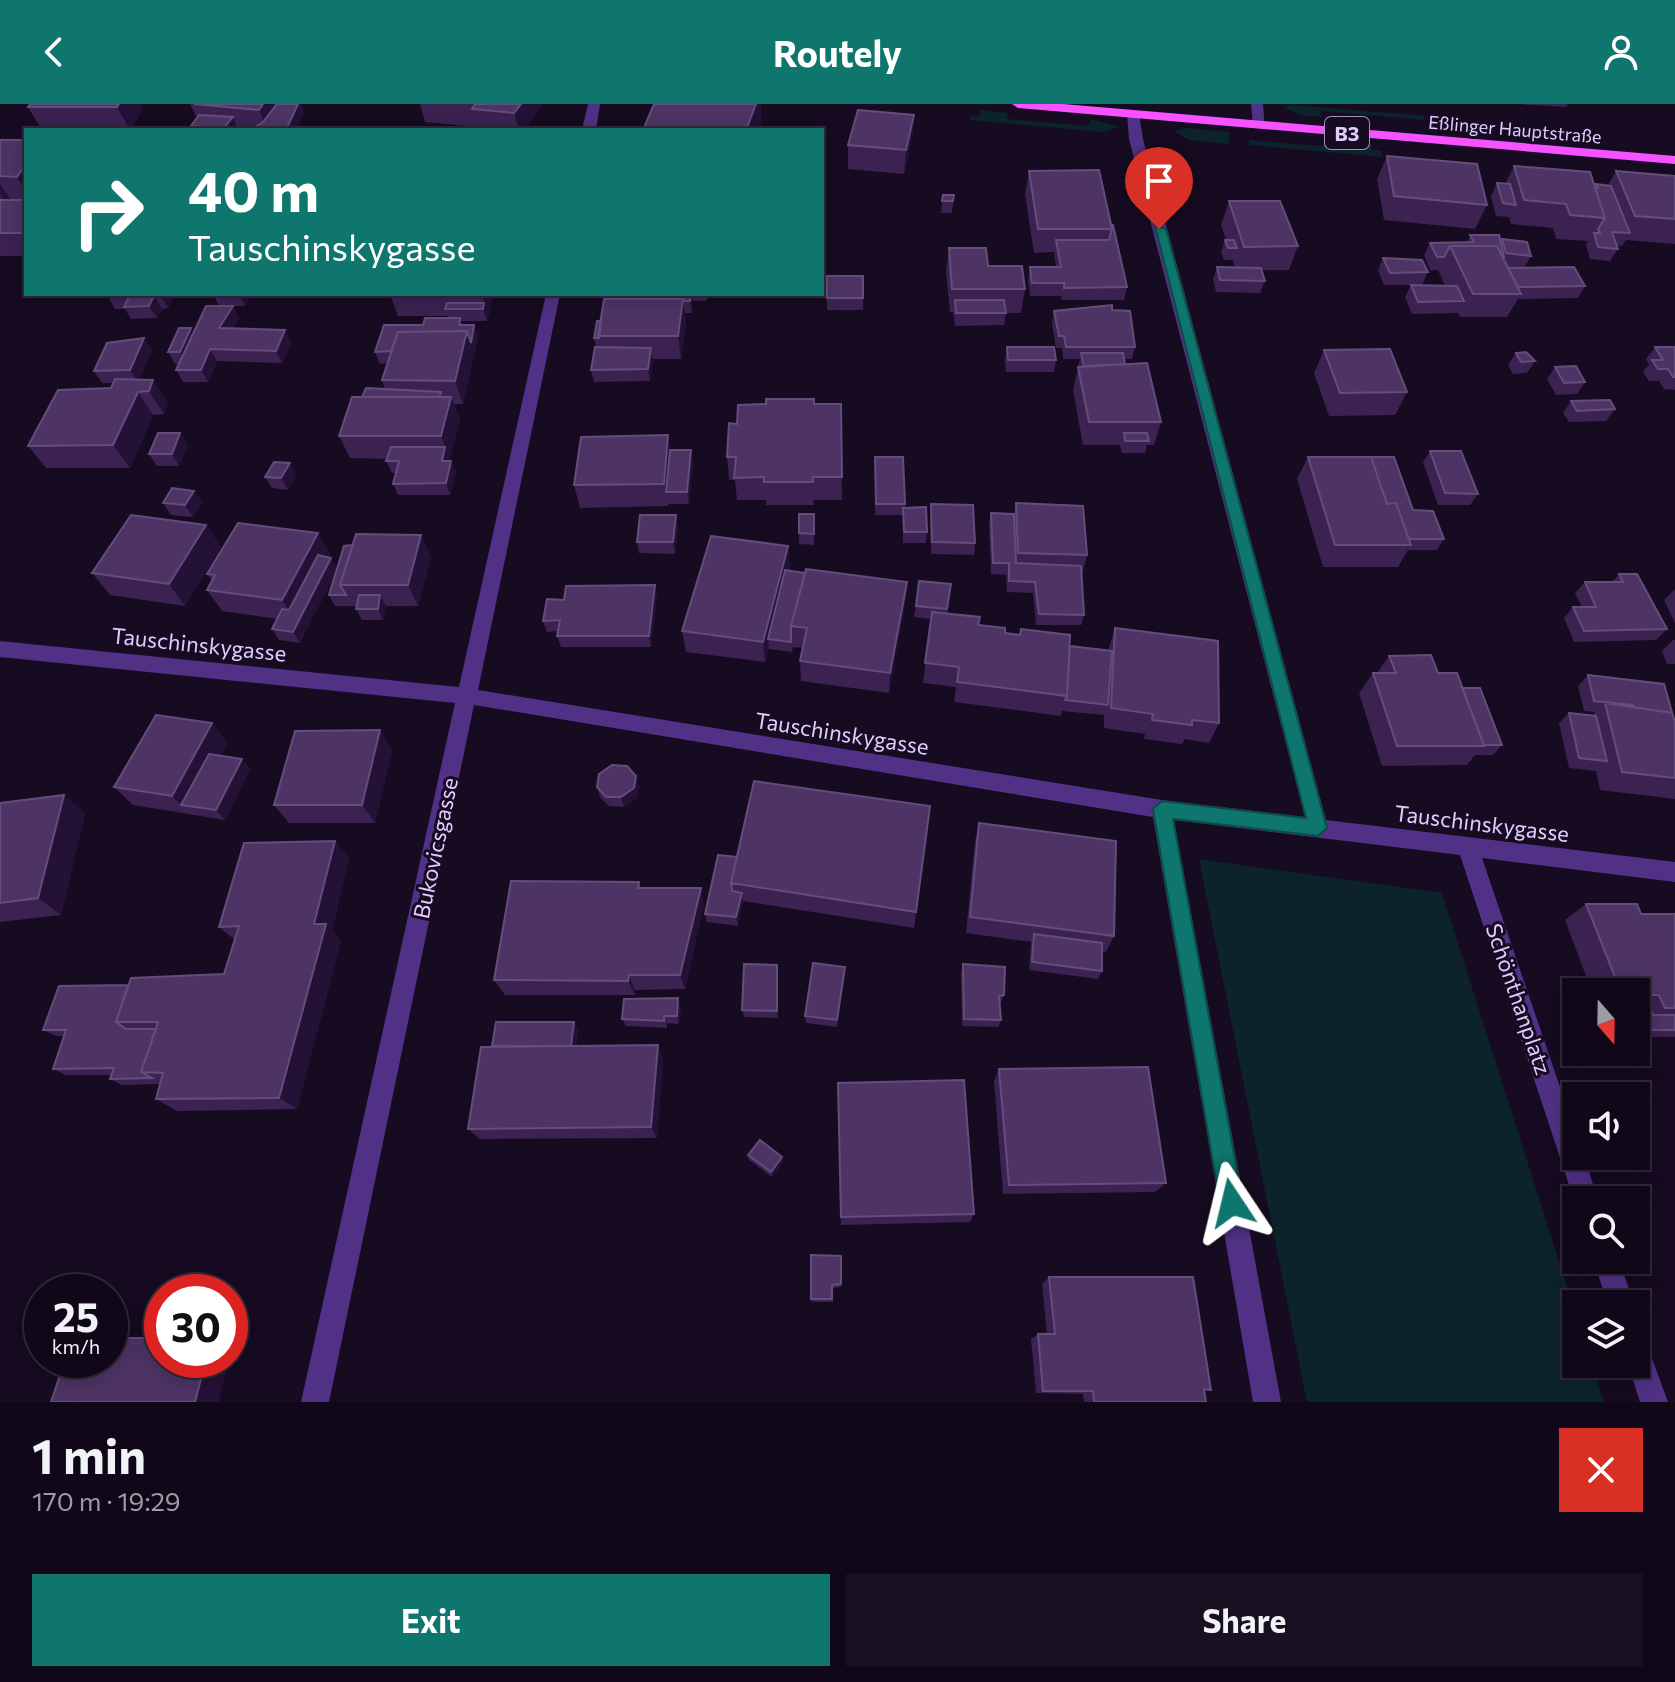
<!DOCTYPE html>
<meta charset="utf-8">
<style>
:root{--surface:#100819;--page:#191122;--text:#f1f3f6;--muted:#9c9aa2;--line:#302938;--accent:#0f766e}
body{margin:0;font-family:Commissioner,sans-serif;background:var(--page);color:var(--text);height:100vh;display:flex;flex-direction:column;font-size:30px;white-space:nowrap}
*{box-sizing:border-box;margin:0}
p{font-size:26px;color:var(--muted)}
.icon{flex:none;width:44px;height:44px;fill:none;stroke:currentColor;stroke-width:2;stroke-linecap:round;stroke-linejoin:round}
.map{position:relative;height:1298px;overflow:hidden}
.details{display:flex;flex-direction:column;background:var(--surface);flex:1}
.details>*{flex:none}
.banner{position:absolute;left:24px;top:24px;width:800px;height:168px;border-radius:0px;box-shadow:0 4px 20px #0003,0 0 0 2px var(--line);background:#0f766e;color:#fff;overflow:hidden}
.needle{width:52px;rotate:160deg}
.controls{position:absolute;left:1562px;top:874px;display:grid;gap:16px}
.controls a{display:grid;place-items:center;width:88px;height:88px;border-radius:0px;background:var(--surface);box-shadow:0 4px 20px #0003,0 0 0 2px var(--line);font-size:40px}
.speed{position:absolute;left:24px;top:1170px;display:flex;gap:16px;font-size:40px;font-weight:700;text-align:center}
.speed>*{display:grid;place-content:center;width:104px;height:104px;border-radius:50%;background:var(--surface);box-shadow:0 4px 20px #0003,0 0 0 2px var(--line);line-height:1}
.speed small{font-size:20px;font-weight:400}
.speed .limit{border:12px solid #d22;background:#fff;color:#111}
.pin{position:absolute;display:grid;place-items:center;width:68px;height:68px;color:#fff;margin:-82px -34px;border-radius:50% 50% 50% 0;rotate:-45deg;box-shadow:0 0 8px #0007}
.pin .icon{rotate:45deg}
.me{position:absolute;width:88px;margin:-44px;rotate:350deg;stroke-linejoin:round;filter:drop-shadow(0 0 6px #0008)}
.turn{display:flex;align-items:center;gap:28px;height:168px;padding:0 32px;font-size:36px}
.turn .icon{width:104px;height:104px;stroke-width:2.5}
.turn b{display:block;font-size:56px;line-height:68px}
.round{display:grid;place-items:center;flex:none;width:84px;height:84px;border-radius:0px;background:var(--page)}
.overview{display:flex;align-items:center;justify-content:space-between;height:136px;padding:0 32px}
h1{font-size:48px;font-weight:700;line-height:60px}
.action{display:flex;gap:16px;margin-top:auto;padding:16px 32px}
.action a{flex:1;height:92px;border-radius:0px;background:var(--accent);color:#fff;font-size:32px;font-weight:700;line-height:92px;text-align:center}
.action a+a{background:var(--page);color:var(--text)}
header{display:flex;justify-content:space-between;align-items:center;height:104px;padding:0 32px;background:var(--accent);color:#fff;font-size:36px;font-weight:700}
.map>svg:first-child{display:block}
</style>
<header><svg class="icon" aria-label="back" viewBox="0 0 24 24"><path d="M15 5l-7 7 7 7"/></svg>Routely<svg class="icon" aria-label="person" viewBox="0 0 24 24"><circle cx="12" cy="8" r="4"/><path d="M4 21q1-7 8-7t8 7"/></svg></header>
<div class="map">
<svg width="1675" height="1298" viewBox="0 0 1675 1298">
<rect width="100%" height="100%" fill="#160b21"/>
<path fill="#0d232b" d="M1293 1 1424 12 1425 16 1320 7 1321 13 1300 11 1284 3Z
M981 6 1008 9 1007 15 1089 22 1090 15 1120 23 1103 28 970 16V11L979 12Z
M1442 14 1553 23 1555 27 1493 22 1494 28 1467 26 1466 20 1442 17Z
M1186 24 1229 28V40L1189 36 1173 27Z
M1249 36 1344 44V38L1371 40 1372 46 1381 47 1383 53 1249 41Z
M1199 755 1442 789 1576 1211V1260H1591L1604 1298H1307Z"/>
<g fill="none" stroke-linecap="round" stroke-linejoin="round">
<path fill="#503185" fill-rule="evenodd" d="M588 0H600L596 26H582Z
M1251 0H1263L1265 25 1253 22Z
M1133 6 1139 10 1143 35 1326 716 1675 758V778L1482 754 1576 1030V1052H1584L1598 1096H1576V1102L1574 1096 1460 751 1174 716 1281 1298H1253L1153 713 474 601 329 1298H301L455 599 0 553V537L459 583 546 190H560L478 586 1162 696 1305 713 1129 35 1127 10Z
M1593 1156H1619L1634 1200H1608Z
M1636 1231 1645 1235 1668 1298H1640L1628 1260H1636Z"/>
<path fill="#f752ff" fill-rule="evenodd" d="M1012 0H1063L1675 52V60L1018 4Z"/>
</g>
<path fill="#3b2251" d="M140 0 143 5 130 26H42L28 3Z
M190 0 304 8 296 26H193L191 22 197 14Z
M420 0H542L525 26H478L477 23 425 18Z
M1518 0H1568L1566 3Z
M914 11 912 34 904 70 848 65V41Z
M0 36H26V152H0Z
M1387 52 1487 101 1475 125 1384 116 1377 75Z
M1514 62 1595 83 1596 80 1608 81 1616 67 1675 72V140L1626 136 1622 142 1617 141 1618 145 1610 157 1590 155 1586 141 1588 137 1556 135 1553 124 1511 120 1509 113 1496 112 1491 92 1497 79 1505 80Z
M1029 67 1111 121 1127 183 1124 196H1062L1061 192H1030L1028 175 1030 163H1056L1054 148 1034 149 1025 90Z
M943 91H954L952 109H941Z
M1229 97 1293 130 1297 138 1298 142 1289 166H1262L1265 177 1260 189 1216 188 1213 175 1217 163 1235 164 1233 156H1224L1221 148 1225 136H1226L1221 121Z
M1470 131 1500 139 1502 135 1531 152 1524 164 1585 182 1578 194 1518 195 1507 213H1460L1458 209 1412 210 1405 193 1411 181 1445 182 1438 166H1430L1424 151 1430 139H1467Z
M949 144 988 162 1025 185 1021 209H1006L1004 221 955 222 953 208H950L946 168Z
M1383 154 1428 168 1422 181H1384L1378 166Z
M827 172 863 194V206H827Z
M109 190H175L168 204 162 205 157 214 131 215 125 205H115L108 193Z
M213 190H250L245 202H233L239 214 233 224 285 226 291 238 282 259 217 257 208 278H183L176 266 178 260H175L168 248 193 228 219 202Z
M390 190H493L487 217H461L463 221H474L478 233 463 300H454L460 317 449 357 456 368 450 391H398L393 380 396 369H392L386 357 387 355 350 354 339 332 362 293 385 285 382 276 387 259 380 260 375 248 423 221 449 214 448 212H398Z
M608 190H708L707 197H693L692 209H685L686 219 681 255H653L650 277 594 278 591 266 596 243 594 234 609 195Z
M1112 206 1135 243 1132 255H1124L1125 260 1161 318 1154 341H1147L1145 349H1122L1120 341H1083L1073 286 1080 255H1063L1062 244H1056L1052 219 1054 207Z
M144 234 152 246 139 275 168 299 164 310 153 311 130 364H46L28 342 111 284 114 279H102L94 267Z
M1007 243 1056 256 1054 268H1006L1005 255Z
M1655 243H1675V286L1664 285 1659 277H1649L1643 268 1649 260 1646 255Z
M1324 246 1407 288 1395 311 1329 312 1314 269Z
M1516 249 1535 257 1527 269 1513 270 1508 261Z
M1555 263 1585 278 1577 290 1556 291 1547 275Z
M1571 297 1615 305 1606 317 1569 318 1563 309Z
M814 300H841L842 396H813L814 401H766V396H737L735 376H729L727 353Z
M180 329 188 341 179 362H157L149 350Z
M670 346H691L693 358 689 400H668V402L580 404 574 381Z
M1430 347 1478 390 1470 401H1438L1423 358Z
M875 353 905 400V404L927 428 926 439H903V411H875Z
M1308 353 1444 435 1437 446H1408L1398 463H1323L1297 375Z
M290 359 296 371 288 386 272 384 265 373Z
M194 387 202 398 193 413 171 411 163 399Z
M1016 399 1087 451 1082 471 1084 511 1081 521H1036L1033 489 1007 488 1006 471 991 470 989 421 991 409 1014 410Z
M931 400 975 439 974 451 931 450 930 411Z
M799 410H814V441L799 440Z
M206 421 221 443 185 502 110 491 92 469Z
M678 423 675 450 639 449 637 438Z
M318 429 330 450 329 453 331 454 337 464 353 441 421 431 431 453 418 502H386L383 516H362L356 505 357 502H335L329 491 336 467 300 539 279 536 272 525 278 515 222 507 207 486 212 477 207 470Z
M788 442 789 467 905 500 889 589 801 577 800 557 803 544 793 543 792 548 769 545V543L765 558 686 548 682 527Z
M1619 470 1667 525 1656 536 1574 538 1564 514 1573 503H1582L1575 489 1585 478H1612Z
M951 480 947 510 1005 529 1070 542 1108 547 1115 524 1219 619 1209 639 1185 635 1182 640 1144 635 1145 630 1104 624V611L1062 607 1061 612 954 598 956 583 923 579 931 515 914 513 916 502Z
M1675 485V519L1664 496Z
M657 493 651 543H561L557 532 558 527 547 528 543 517 564 496Z
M1673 536H1675V560H1667L1662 547Z
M1389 552 1438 569 1462 584 1502 641 1493 651H1475L1467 661 1382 662 1359 589 1373 569H1377Z
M1588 571 1675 618V695L1600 686 1596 667 1569 664 1559 619 1569 609 1592 612 1595 608 1584 607 1578 582Z
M228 639 221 652 242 655 250 665 225 716 133 701 114 683Z
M392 646 375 719H289L274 701Z
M639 681 637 694 624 703 609 702 600 693 597 683Z
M0 699 85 709 61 811 0 818Z
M930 702 914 824 743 797 738 822 707 818 705 810 737 753Z
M979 719 1114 832 1106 848 1102 847V867L1098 875 1029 866 1031 838 966 829 975 737Z
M335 737 349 754 332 826 341 836 297 1005 177 1007 156 995 160 980 122 981 110 975 112 971H66L53 965 64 932H56L43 926 128 881 224 870 235 836 219 823Z
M639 778 641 784 704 800 685 885 635 886V891H505L494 876Z
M1586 800 1641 810H1675V933H1636V888H1592L1565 816Z
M963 860 1004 891 1001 899H1000L1001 916 998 923 962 922 961 868Z
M777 861 778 914 744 913 742 906Z
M844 871 837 923 806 919 805 912Z
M681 902 679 920 667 919V924L626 922 622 915Z
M574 918 578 925 576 942 663 954 657 1034 480 1035 468 1025 492 942Z
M999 965 1166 1079 1155 1088 1003 1090 994 977Z
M838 979 974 1110 970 1118 841 1121Z
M748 1051 782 1053 783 1058 772 1073 749 1056Z
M841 1152V1183L832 1184 833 1198H812L811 1195Z
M1049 1173 1211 1286 1204 1287 1206 1298H1084L1083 1290 1036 1289 1031 1235 1038 1230H1047L1042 1180Z"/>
<path fill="#241136" d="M119 0H140L143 5 130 26 117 3Z
M263 0H287L267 26 259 6Z
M298 0H301L304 8 296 26H286Z
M521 0H542L525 26H519L514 9Z
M756 0H761L762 21 760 26H746Z
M914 11 912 34 904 70 906 46Z
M233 13 238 25 224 26 223 25Z
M26 60V86L17 73Z
M0 80 11 96 7 101 0 90Z
M26 122V136L21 129Z
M162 190H175L168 204 161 192Z
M238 190H250L245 202Z
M481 190H493L487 217 483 205 484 199Z
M691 190H693V197L692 209 690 197Z
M154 192 162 205 157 214 149 202Z
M683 195 686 219 681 255 678 232Z
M233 202 239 214 226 236 219 224Z
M474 221 478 233 463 300 455 277 467 227Z
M191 224 198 236 187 260 180 248Z
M285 226 291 238 282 259 276 247Z
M144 234 152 246 138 278 130 266Z
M651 244 653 256 650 277 648 265Z
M210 245 217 257 208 278 201 266Z
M153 276 168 299 164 310 149 287Z
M138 288 153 311 130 364 113 341Z
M451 293 460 317 446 368 442 357 445 343 441 332Z
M180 329 188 341 179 362 172 350Z
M668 331 672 354 666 388 668 402 664 380Z
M691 346 693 358 689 400 687 388Z
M451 357 456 368 450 391 446 379Z
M290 359 296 371 288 386 281 374Z
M194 387 202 398 193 413 185 401Z
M676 411 678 423 675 450 673 438Z
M206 421 221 443 185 502 169 480Z
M318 429 330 450 296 517 282 496Z
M421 431 431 453 418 502 408 481Z
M788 442 790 464 771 535H768L769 543 765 558 763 538Z
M331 454 338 465 300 539 293 528Z
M907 478 905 500 889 589 890 569Z
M655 481 657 493 651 543 649 532Z
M380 491 386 502 383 516 378 505Z
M212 619 228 639 194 703 181 701 172 692Z
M380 626 392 646 375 719 362 701Z
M242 655 250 665 225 716 216 706Z
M636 672 639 681 637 694 624 703 621 693Z
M64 691 85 709 61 811 38 794Z
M335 737 349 754 332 826 341 836 297 1005 279 994 314 820Z
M701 784 704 800 685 885 680 871Z
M742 789 743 797 738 822 736 813Z
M777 861 778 868V914L777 907Z
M845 863 844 871 837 923V916Z
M629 871 635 886V891L628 877Z
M678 894 681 902 679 920 677 912Z
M574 918 578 925 575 955 570 948Z
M658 941 663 954 657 1034 651 1023Z
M782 1053 783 1058 772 1073 771 1068Z
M206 1256 228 1259 219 1298H195Z"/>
<path fill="#4d3464" stroke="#644c7c" stroke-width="2" d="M30 0H119L117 3H28Z
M194 0H263L259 6Z
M277 0H298L286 26 253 25 263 18Z
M475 0H521L514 9 472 5Z
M654 0H756L746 26H643Z
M858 6 914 11 906 46 848 41Z
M199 11 233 13 223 25 191 22Z
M0 36H26V60L17 73 0 72Z
M1387 52 1477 60 1487 101 1394 92Z
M1514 62 1590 68 1605 114 1570 111 1566 100 1524 96Z
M1099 66 1112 125H1038L1029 67Z
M1616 67 1675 72V115L1635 112Z
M1497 79 1510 80 1516 101 1503 99Z
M1596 80 1611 82 1630 129 1612 128 1618 145 1598 143 1594 129H1600L1598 125 1605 114 1595 84H1598Z
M943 91H954L953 97H942Z
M0 96H26V122L21 129H0Z
M1229 97H1280L1298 142 1244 143Z
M1111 121H1113L1127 183 1064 184V179H1032L1030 163H1061L1056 136H1109L1112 125Z
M1470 131H1499L1504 153H1503L1497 142H1450L1444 153H1437L1430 139 1474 138Z
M1502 135 1527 138 1531 152 1506 149Z
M1225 136H1234L1237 144H1228Z
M1450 142H1497L1521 190H1473Z
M949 144H986L988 162H1022L1025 185H952Z
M1383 154 1422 156 1428 168 1390 169Z
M1217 163 1261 164 1265 177 1220 176Z
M1574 163 1585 182 1518 183 1508 164Z
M827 172H863V194H827Z
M1411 181 1457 182 1464 197 1418 198Z
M109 190H162L161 192H154L149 202 124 203 129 193H108Z
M635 190H691L690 197H683V195H634Z
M604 195H683L678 232H598Z
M955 196H1004L1006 209H956Z
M447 199H484L483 205H445Z
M1112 201V206L1130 207 1135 243H1066L1064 232H1059L1054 207Z
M206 202H233L219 224 285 226 276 247 210 245 201 266H176Z
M425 214H460L459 221H474L471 239 467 227 398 228 391 247 375 248 384 221H423Z
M597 217H601L599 234H594Z
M179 224H191L180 248H168Z
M467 227 455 277 382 276 398 228Z
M144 234 130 266 94 267 107 239Z
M595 243 651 244 648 265 591 266Z
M1007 243H1054L1056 256H1008Z
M1655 243H1675V273H1673L1668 265H1658L1652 256H1663Z
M1390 245 1407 288 1340 289 1324 246Z
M1526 248 1535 257 1521 258 1516 249Z
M1081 249H1123L1125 260 1084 262Z
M1147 259 1161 318H1089L1078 263Z
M1576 262 1585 278 1564 279 1555 263Z
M115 275 153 276 149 287 138 288 113 341 28 342 58 286 111 284Z
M366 284 441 288 439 293H362Z
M352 293H451L441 332H339Z
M766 295H814V300H841L842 373H813V378H764V373L734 374 736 353H727L729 319 737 320 738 301 766 300Z
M1610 296 1615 305 1577 307 1571 297Z
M158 329H180L172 350H149Z
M1124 329H1147L1149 337H1125Z
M668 331 664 380 574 381 581 333Z
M391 343H445L442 357H451L446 379 393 380 399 357H386Z
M670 346H691L687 388H666Z
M1430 347H1461L1478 390 1445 389Z
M875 353H903L905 400H876Z
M1308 353H1371L1387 400 1396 399 1411 441H1335Z
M1371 353H1394L1413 406 1433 407 1444 435H1409L1396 399 1387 400Z
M274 358 290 359 281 374 265 373Z
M172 384 194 387 185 401 163 399Z
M1016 399 1083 402 1087 451 1018 449Z
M931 400 973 401 975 439 932 438Z
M926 403 927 428H904L903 404Z
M991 409 1014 410 1016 459 1081 462 1084 511 1039 510 1035 478 1009 477V459H993Z
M799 410H814V430L799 429Z
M131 411 206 421 169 480 92 469Z
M640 411H676L673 438H637Z
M238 419 318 429 282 496 207 486 215 471 207 470Z
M356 430 421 431 408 481H340Z
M711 432 788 442 763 538 682 527Z
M353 441 340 481 346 491H329L344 442Z
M318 451 331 454 293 528 272 525 282 505 289 506Z
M806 465 907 478 890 569 800 557 807 524 791 522Z
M785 466 805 469 791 522V538L768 535Z
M1619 470H1637L1667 525 1584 527 1573 503H1596L1585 478H1623Z
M919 477 951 480 947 505 916 502Z
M655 481 649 532H557L560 516 543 517 547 495 564 496 566 482Z
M359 491H380L378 505H356Z
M932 508 980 513 978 521 1005 524V529L1020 531 1021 525 1070 531 1067 592 957 578 959 563 925 559Z
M1115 524 1218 537 1219 619 1192 616V621L1152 616 1153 610 1111 604Z
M1070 542 1112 547 1108 601 1065 596 1067 592Z
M1431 551 1438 569H1457L1484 642H1397L1373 569H1396L1389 552Z
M1588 571 1664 580 1675 619 1672 609 1634 603 1633 601 1594 597Z
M1462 584H1480L1502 641H1484Z
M1605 599 1672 609 1675 619V674L1622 668Z
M1569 609 1596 612 1607 657 1579 654Z
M156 611 212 619 172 692 114 683Z
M380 626 362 701H274L295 627Z
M209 650 242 655 216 706 181 701Z
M612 661 627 662 636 672 634 684 621 693H606L597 683 599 670Z
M754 677 930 702 916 808 731 779Z
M64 691 38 794 0 799V699Z
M979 719 1116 737 1114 832 970 813Z
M335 737 314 820H326L279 994 156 995 163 969 141 968 158 918H116L131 874 224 870 239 822 219 823 244 739Z
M718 751 737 753 731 779 732 787 742 789 736 813 705 810Z
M511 777 639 778 638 784H701L680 871H629L628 877 494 876Z
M1586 800H1637L1641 810H1675V904H1665L1659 891H1636V888H1621Z
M1034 830 1102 839V867L1032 858Z
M813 859 845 863 837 916 805 912Z
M744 860 777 861V907L742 906Z
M963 860 1005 863 1004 891 999 892 1001 916 964 915Z
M128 881 116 918 126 925H156L141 968 152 974 110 975 114 964 53 965 66 926H43L59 882Z
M678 894 677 912H664V917L622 915 624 895Z
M1636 898H1647L1653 911H1675V926H1636Z
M496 918H574L571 942H492Z
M658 941 651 1023 468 1025 481 943Z
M1148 963 1166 1079 1009 1081 999 965Z
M964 976 974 1110 841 1113 838 979Z
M760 1036 782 1053 771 1068 748 1051Z
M811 1151 841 1152V1180L832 1181V1195H811Z
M1049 1173H1193L1211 1286 1204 1285 1206 1298H1094L1093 1287H1043L1038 1230H1055Z
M117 1234H162V1256H206L195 1298H51L65 1256H110Z"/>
<path fill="#0f766e" stroke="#0a4d48" stroke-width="2" d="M1155 122 1166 125 1327 724 1318 732 1173 715 1243 1099 1240 1107 1232 1110 1224 1107 1220 1099 1153 705 1162 697 1306 714Z"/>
<g text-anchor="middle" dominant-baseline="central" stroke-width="6" stroke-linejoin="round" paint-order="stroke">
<g font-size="18" fill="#e2cbff" stroke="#160b21">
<text transform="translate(1515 25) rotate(5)">Eßlinger Hauptstraße</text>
</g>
<rect fill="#160b21" stroke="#a591bc" stroke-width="2" x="1325" y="13" width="44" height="32" rx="6"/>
<g font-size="20" font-weight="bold" fill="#e2cbff">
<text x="1347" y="29">B3</text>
</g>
<g font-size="22" fill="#e2cbff" stroke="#160b21">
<text transform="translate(199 540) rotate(6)">Tauschinskygasse</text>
<text transform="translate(842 629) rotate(9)">Tauschinskygasse</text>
<text transform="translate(1482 719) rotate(7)">Tauschinskygasse</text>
<text transform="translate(435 744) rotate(-78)">Bukovicsgasse</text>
<text transform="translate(1519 895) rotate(71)">Schönthanplatz</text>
</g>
</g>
</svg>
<div class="controls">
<a><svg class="needle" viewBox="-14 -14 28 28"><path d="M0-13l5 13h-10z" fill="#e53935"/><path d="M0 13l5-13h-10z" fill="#9c9aa2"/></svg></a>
<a><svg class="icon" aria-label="sound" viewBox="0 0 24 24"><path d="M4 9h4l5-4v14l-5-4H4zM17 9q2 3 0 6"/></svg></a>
<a><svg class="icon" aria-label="search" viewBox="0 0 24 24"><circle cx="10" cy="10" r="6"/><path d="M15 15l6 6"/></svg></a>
<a><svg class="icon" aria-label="layers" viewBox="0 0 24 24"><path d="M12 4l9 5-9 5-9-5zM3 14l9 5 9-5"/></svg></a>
</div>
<div class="speed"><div>25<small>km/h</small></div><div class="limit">30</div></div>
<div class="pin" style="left:1159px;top:125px;background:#d93025"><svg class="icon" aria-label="arrive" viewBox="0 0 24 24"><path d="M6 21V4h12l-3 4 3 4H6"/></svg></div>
<svg class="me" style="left:1232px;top:1099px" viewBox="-20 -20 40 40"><path d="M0-17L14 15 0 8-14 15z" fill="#0f766e" stroke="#fff" stroke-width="4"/></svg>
<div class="banner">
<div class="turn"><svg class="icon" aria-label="right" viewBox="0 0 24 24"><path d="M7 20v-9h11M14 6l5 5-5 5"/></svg><div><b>40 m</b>Tauschinskygasse</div></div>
</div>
</div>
<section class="details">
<div class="overview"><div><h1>1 min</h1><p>170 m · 19:29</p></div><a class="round" style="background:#d93025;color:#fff"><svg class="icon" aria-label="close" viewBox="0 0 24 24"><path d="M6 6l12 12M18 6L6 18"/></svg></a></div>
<div class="action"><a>Exit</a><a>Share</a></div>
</section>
